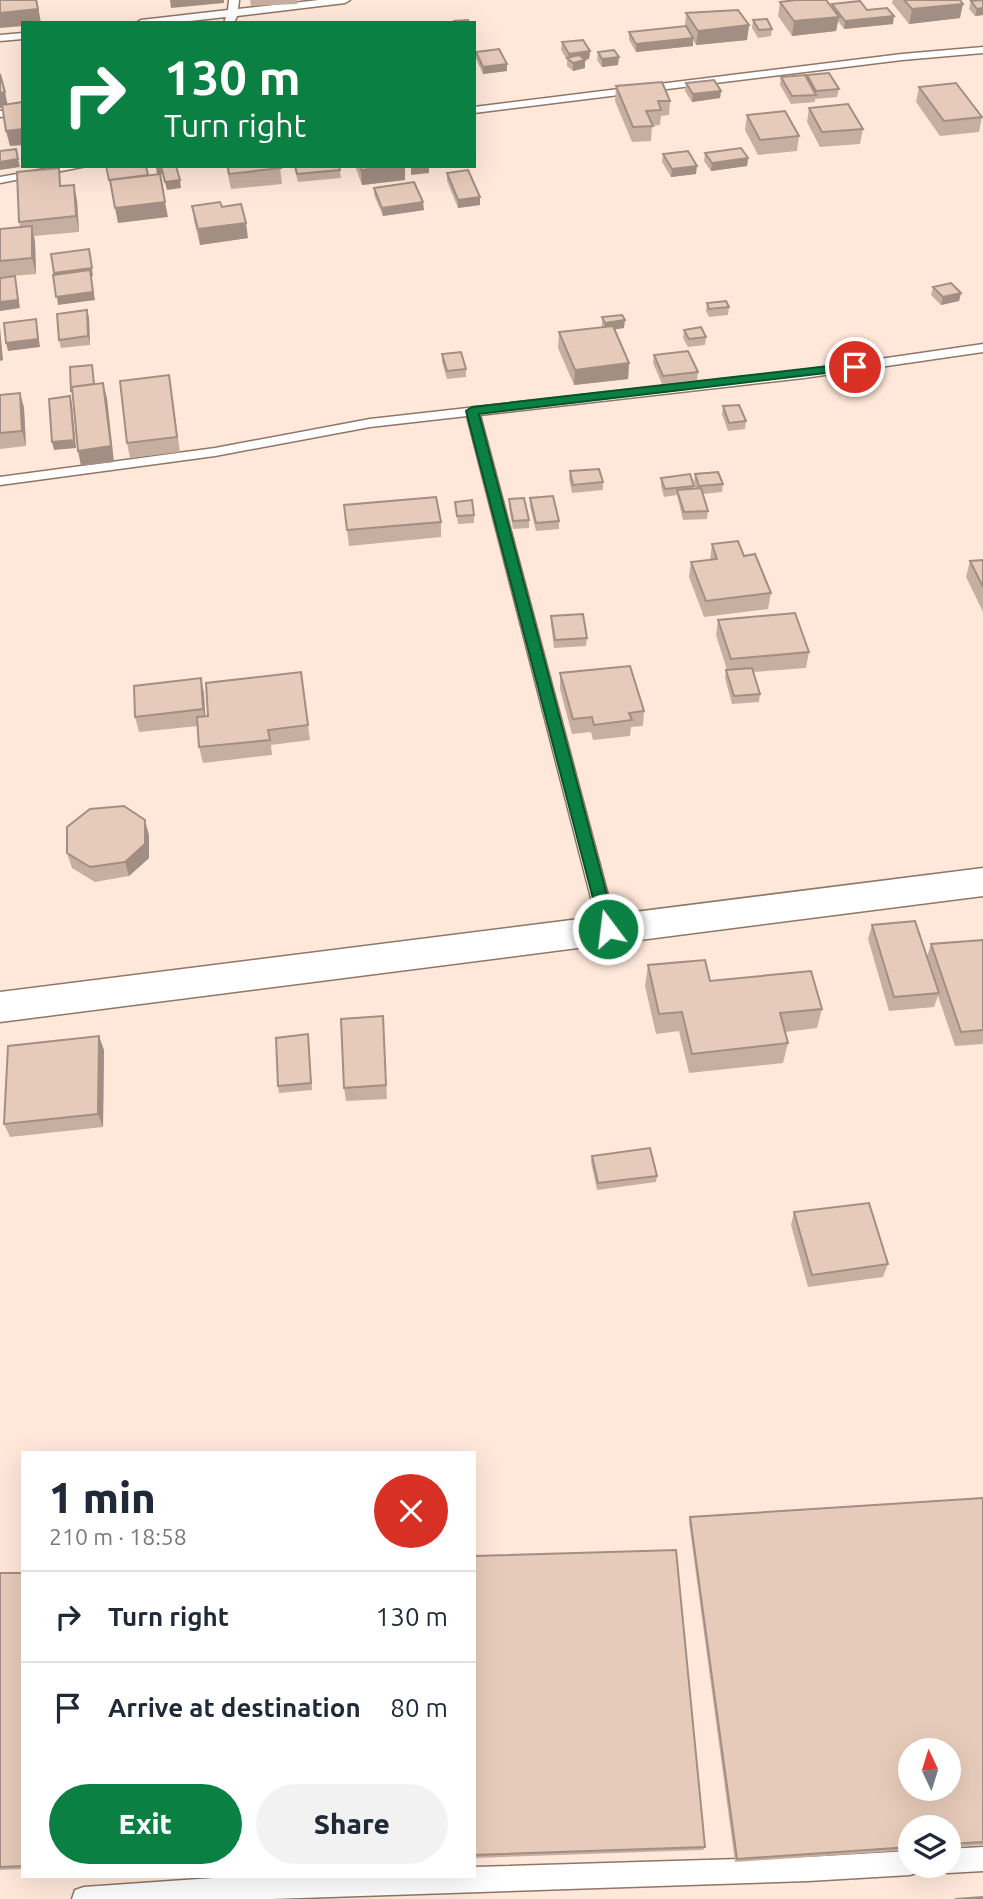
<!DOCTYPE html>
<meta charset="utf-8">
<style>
:root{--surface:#fff;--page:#f2f2f3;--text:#1f2937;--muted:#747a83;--line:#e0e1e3;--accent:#0b8043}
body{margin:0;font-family:Ubuntu,sans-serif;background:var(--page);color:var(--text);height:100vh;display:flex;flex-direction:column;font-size:26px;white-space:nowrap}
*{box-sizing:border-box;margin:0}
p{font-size:23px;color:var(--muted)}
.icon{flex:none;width:38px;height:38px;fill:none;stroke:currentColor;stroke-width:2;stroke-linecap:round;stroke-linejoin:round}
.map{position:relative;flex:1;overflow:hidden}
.side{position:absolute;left:21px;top:1451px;width:455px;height:427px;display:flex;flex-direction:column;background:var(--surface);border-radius:0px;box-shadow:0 7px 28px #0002}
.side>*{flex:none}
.banner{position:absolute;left:21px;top:21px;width:455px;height:147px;border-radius:0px;box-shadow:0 7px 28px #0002;background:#0b8043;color:#fff;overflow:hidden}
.needle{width:46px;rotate:356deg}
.fabs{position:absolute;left:898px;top:1738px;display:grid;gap:14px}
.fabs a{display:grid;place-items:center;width:63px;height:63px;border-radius:50%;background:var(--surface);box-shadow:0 7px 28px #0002;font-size:35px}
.pin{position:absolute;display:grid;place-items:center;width:60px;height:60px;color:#fff;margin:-30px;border:4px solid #fff;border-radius:50%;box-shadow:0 2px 7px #0007}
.me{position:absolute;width:77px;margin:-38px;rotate:345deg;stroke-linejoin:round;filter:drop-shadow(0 0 5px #0008)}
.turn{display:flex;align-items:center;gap:24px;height:147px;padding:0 28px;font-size:32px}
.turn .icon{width:91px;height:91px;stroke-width:2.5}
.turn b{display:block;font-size:49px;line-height:60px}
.round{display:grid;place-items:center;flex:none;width:74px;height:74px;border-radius:37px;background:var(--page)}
.overview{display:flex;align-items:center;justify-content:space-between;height:119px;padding:0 28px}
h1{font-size:42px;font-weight:800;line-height:52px}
.button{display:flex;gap:14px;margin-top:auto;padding:14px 28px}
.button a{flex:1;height:80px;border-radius:42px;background:var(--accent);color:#fff;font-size:28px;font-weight:800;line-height:80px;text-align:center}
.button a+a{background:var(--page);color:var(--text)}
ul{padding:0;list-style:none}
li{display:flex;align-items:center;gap:21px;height:91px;padding:0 28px;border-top:2px solid var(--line)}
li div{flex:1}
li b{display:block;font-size:26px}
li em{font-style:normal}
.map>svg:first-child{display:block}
</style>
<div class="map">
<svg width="983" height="1899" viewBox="0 0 983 1899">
<rect width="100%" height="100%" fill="#ffe8da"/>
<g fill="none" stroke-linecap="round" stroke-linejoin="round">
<g stroke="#8f7667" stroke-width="3">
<path id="lane" d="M229 0H239L238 9 319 0H350L345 3 237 16 234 23H224L226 17 171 23H136L141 20 228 10Z
M23 33V39L0 41V35Z
M983 47V53L902 60 474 113V107L902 54Z
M23 108V114L0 117V111Z
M61 166H87L0 183V177Z
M983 344V352L804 378 480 415 617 929 614 934H602L599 929 467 416 370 427 215 456 0 485V477L215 448 370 419 804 370Z
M983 1847V1871L948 1873 939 1870 938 1866H948V1849Z
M910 1851V1866H921L919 1872 910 1875 808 1881 271 1899H72L75 1890 84 1887 242 1876H474V1867L808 1857Z"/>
</g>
<g stroke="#8f7667" stroke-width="3">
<path id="street" d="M983 868V896L0 1022V992Z"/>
</g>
<use href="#lane" fill="#fff" fill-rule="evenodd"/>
<use href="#street" fill="#fff" fill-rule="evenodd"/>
</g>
<path fill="#c7afa0" d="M250 0H297V4L251 6Z
M893 0H960V18L909 24 892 3Z
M983 0V15L975 16 969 9 971 1Z
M780 2 832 7V4L867 10 893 24 844 29 838 21 836 31 792 36 778 16Z
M686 13 749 25 747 40 696 45 693 40V46L636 52 629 40V32L685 26Z
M753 20 772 29 771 36 758 38 752 28Z
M562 42 590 51 589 59 584 60 585 68 573 71 567 66V60L561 50Z
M476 52 507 71 483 74 476 59Z
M598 52 618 65 602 67 597 60Z
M807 75 839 89 837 97 815 99V102L791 104 780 85 781 77H806Z
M686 83 721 91 720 98 692 102 685 91Z
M616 86 670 101 669 115 661 116 660 125 652 126 651 141 632 142 615 101Z
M919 87 982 117 979 132 940 136 916 102Z
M809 108 863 129 860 144 820 147 807 122Z
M747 115 799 136 797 151 758 155 745 130Z
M705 153 748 158 747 166 711 171 704 161Z
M663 154 696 174 671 177 662 162Z
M226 166H280L282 184 231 189Z
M294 166H339L341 178 298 182Z
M355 166H405V180L362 185Z
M447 173 480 205 458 208 447 181Z
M63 186 77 200 79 232 34 236 35 242 36 274 0 277V229L20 227 19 222Z
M374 188 424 210 383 216 374 195Z
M192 206 222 207 248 238 200 245 194 221Z
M933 287 961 293 959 301 941 305 931 295Z
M707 303 729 307 728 315 709 317 706 311Z
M87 310 89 318 90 345 61 348 59 340Z
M602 317 624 328 615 329 629 363 628 379 574 385 558 348 559 332 602 327Z
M684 330 706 337 705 345 688 347 683 338Z
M442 354 466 369V377L447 379 442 362Z
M654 355 698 372 697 380 662 384 653 363Z
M169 375 180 452 130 458 127 443Z
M20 393 24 408 26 446 0 449V395Z
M723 406 746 421 745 429 728 431 722 414Z
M570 471 603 482V490L572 493 569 479Z
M695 474 723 484 722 492 703 494 708 511 707 519 683 520 677 495 664 497 661 486V478L694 486V489H696L694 482Z
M530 498 559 521V529L536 531 530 506Z
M509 499 529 520V528L513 529 509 507Z
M455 502 474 515V523L458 524Z
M344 505 441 522V537L349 546Z
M712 544 744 556 771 593 768 609 704 617 689 577 691 562 710 560Z
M983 560V612L966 577 970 561Z
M551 616 587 638 586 646 554 648 551 624Z
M718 620 809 652 806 668 753 672 760 694 759 702 732 704 725 678 726 670H727L716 635Z
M301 672 310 740 271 745 272 755 203 763 199 747 198 726 139 732 135 717 201 678 204 694 205 716H208Z
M560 673 644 711 643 726 631 727 630 736 593 740 591 732 572 734 560 689Z
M149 835V858L129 876 95 882 72 868 67 853Z
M872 925 927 956 931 944 983 940V1044L955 1046 938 996 934 1007 889 1011 868 939Z
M648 965 822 1009 817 1028 785 1032 788 1043 783 1063 689 1073 679 1031 656 1034 645 986Z
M383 1016 387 1099 346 1101 344 1088Z
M309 1042 312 1090 279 1093 278 1086Z
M104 1050 103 1127 10 1137 4 1124Z
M592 1156 657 1176 656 1182 597 1190 591 1162Z
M794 1212 888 1264 883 1277 808 1287 791 1225Z
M983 1498V1845L948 1847V1827H910V1850L735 1862 689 1522 690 1517Z
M474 1556 705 1847 703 1850 474 1858Z
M0 1573H23V1869L0 1870Z"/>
<path fill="#a28e82" d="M37 0 41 23H23V26L0 28V13Z
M170 0H224V3L171 8Z
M963 4 960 18 909 24 912 9Z
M983 8V15L975 16 977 9Z
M894 16 893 24 844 29 845 21Z
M839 17 836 31 792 36 794 21Z
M749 25 747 40 696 45 698 31Z
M693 38V46L636 52V44Z
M590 51 589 59 571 61 568 59 569 54Z
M619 57 618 65 602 67V59Z
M585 60V68L573 71V63Z
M507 64V71L483 74V67Z
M721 91 720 98 692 102 693 94Z
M5 92 8 107 0 108V93Z
M23 129V145L10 146 6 131Z
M748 158 747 166 711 171 712 163Z
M18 159 20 167 0 170V162Z
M161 166 162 174 157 175 156 167Z
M392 166H405V180L362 185 361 170Z
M417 166H429V173L411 175V167Z
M697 166 696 174 671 177 672 169Z
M180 180 181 188 167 190 165 182Z
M74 185 77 200 79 232 76 216Z
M480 197V205L458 208V200Z
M165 202 168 217 118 223 115 208Z
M423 202 424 210 383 216 382 208Z
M246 223 248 238 200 245 198 229Z
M32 226 35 242 36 274 32 258Z
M89 249 93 276 91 277 95 300 58 305 54 273Z
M15 276 20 308 0 311V302Z
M961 293 959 301 941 305 943 297Z
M87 310 89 318 90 345 88 336Z
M36 319 40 347 8 351 6 343Z
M625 320 624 328 604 331 605 323Z
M0 327 3 360 0 361Z
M629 363 628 379 574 385 575 370Z
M103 383 107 398 114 462 81 466 78 451Z
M20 393 24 408 26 446 22 431Z
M70 396 72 404 76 448 54 450 52 442Z
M201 678 204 694 206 725 203 709Z
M145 820 149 835V858L129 876 125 862Z
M99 1036 104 1050 103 1127 98 1114Z"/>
<path fill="#e7cbba" stroke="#a28e82" stroke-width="2" fill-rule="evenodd" d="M0 0H36L38 9 0 13Z
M796 0H826L839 17 794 21 780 2Z
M904 0H960L963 4 912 9Z
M983 0V8L977 9 971 1Z
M860 1 867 10 887 8 894 16 845 21 832 4Z
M738 10 749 25 698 31 686 13Z
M767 19 772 29 759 30 753 20Z
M468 20 469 23H454V21Z
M686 26 693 38 636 44 629 32Z
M583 40 590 51 569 54 562 42Z
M499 49 507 64 483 67 476 52Z
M614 50 619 57 602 59 598 52Z
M579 55 585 60 573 63 567 58Z
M829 73 839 89 816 91 807 75Z
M0 74 5 92 0 93Z
M805 75 816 95 792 96 781 77Z
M714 80 721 91 693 94 686 83Z
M662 82 670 101H658L661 110 646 111 653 126 633 127 616 86Z
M956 83 982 117 944 121 919 87Z
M23 102V129L6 131 2 105Z
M848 104 863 129 822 132 809 108Z
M785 111 799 136 760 140 747 115Z
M741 148 748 158 712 163 705 153Z
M16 149 18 159 0 162V151Z
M688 151 697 166 672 169 663 154Z
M106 166H146L148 175 109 180Z
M156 166H176L180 180 165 182 161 166Z
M228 166H280L281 168 229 174Z
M295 166H339L340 170 297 174Z
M360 166H392L361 170Z
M59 168 60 186 74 185 76 216 19 222 17 172Z
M468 170 480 197 458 200 447 173Z
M160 174 165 202 115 208 110 180Z
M414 182 423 202 382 208 374 188Z
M220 202 222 207 241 204 246 223 198 229 192 206Z
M32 226V258L0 261V229Z
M89 249 92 268 54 273 51 254Z
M90 270 93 292 56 297 53 275Z
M15 276 18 300 0 302V278Z
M951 283 961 293 943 297 933 287Z
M726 301 729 307 709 309 707 303Z
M87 310 88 336 59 340 57 314Z
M622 315 625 320 605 323 602 317Z
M36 319 38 339 6 343 4 323Z
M613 326 629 363 575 370 559 332Z
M701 327 706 337 689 339 684 330Z
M688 351 698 372 663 376 654 355Z
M461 352 466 369 447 371 442 354Z
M92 365 94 384 72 387 71 392 70 367Z
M169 375 177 437 127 443 120 381Z
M103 383 111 446 78 451 72 387Z
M20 393 22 431 0 433V395Z
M70 396 74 440 52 442 49 399Z
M739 405 746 421 729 423 723 406Z
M599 469 603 482 573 485 570 471Z
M718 472 723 484 699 486 695 474Z
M690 474 694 486 665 489 661 478Z
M701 488 708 511 684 512 677 490Z
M553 496 559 521 536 523 530 498Z
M436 497 441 522 347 530 344 505Z
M524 498 529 520 513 521 509 499Z
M472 500 474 515 457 516 455 502Z
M738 541 744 556 755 554 771 593 706 601 691 562 717 559 712 544Z
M983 560V587L970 561Z
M795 613 809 652 731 659 718 620Z
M583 614 587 638 555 640 551 616Z
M630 666 644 711 629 713 632 720 594 725 592 717 573 719 560 673Z
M752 668 760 694 734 696 726 670Z
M301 672 308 725 268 730 270 740 199 747 197 717 208 716 206 683Z
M201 678 203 709 135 717 134 686Z
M124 806 145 820V844L125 862 90 867 67 853V827L90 809Z
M915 921 939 993 894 997 872 925Z
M983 940V1030L961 1032 931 944Z
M705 960 710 981 811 971 822 1009 780 1013 788 1043 692 1054 682 1012 659 1014 648 965Z
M383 1016 386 1085 344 1088 341 1019Z
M308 1034 311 1083 278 1086 276 1038Z
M99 1036 98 1114 4 1124 8 1046Z
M650 1148 657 1176 598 1183 592 1156Z
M869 1203 888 1264 812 1275 794 1212Z
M983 1498V1842L948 1844V1827H910V1847L737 1859 690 1517ZM910 1750H948V1788H910Z
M676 1550 705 1847 474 1855V1556Z
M0 1573H23V1866L0 1867Z
M983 1897V1899H955Z"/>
<path fill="#0b8043" stroke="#07532c" stroke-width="2" d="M855 363 859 364V369L479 414 616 929 614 933H602L466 411 472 407Z"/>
</svg>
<div class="fabs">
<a><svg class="needle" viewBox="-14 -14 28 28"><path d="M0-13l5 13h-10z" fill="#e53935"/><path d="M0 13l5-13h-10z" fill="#747a83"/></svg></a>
<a><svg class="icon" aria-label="layers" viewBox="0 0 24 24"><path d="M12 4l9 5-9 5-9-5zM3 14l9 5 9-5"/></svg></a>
</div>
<div class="pin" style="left:855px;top:367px;background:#d93025"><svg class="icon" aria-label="arrive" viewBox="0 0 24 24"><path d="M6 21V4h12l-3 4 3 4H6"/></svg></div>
<svg class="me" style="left:608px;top:929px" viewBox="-20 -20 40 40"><circle r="17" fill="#0b8043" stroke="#fff" stroke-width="3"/><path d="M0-11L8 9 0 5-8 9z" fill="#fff"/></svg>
<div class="banner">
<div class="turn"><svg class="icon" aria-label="right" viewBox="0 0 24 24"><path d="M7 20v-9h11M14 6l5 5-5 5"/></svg><div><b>130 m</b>Turn right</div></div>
</div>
<section class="side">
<div class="overview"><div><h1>1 min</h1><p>210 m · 18:58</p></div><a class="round" style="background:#d93025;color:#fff"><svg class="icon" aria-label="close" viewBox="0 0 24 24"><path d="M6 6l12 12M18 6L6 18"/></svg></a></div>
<ul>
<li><svg class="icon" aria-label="right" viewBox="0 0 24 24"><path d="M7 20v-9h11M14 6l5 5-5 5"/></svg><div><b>Turn right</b></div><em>130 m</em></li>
<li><svg class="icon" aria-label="arrive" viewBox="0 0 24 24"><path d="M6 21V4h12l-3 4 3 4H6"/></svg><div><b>Arrive at destination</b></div><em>80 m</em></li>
</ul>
<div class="button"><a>Exit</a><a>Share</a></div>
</section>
</div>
